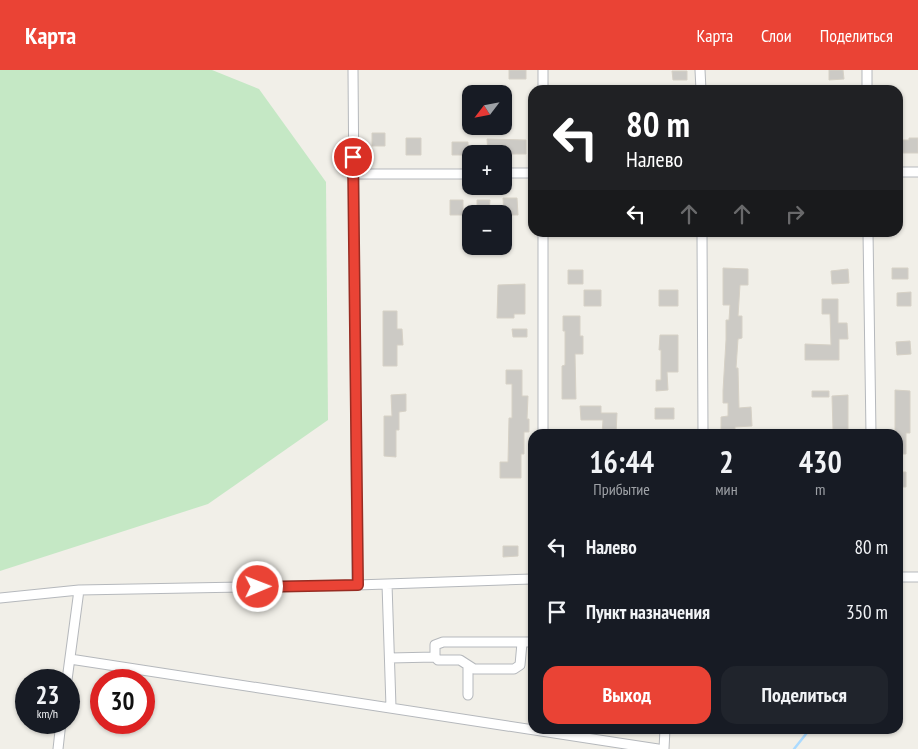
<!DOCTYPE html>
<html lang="ru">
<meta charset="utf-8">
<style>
:root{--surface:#171b24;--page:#20242c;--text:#f1f3f6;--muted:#9ea1a6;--accent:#ea4335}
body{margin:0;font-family:"PT Sans Narrow",sans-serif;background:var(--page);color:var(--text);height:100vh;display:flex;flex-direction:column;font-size:19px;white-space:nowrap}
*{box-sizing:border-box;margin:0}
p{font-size:16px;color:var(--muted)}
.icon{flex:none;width:28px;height:28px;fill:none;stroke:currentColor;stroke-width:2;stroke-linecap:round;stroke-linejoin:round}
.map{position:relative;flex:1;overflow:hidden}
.side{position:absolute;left:528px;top:359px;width:375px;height:305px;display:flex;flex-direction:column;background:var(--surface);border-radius:15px;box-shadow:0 1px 4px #0004}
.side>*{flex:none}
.top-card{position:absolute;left:528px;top:15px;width:375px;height:152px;border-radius:15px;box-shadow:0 1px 4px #0004;background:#202124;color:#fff;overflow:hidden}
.needle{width:32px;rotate:238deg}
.fabs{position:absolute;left:462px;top:15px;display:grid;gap:10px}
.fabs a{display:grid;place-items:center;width:50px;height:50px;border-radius:10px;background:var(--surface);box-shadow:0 1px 4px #0004;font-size:25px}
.speed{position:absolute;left:15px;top:599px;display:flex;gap:10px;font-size:25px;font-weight:700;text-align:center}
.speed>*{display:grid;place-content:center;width:65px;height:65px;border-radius:50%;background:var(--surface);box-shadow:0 1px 4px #0004;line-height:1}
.speed small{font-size:12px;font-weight:400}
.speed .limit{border:8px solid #d22;background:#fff;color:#111}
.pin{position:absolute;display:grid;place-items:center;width:42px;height:42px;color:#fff;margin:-21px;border:2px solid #fff;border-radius:50%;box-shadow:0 1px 5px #0007}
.me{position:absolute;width:55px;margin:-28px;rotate:89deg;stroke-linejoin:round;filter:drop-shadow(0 0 4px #0008)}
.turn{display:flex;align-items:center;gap:18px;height:105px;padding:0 15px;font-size:22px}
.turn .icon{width:65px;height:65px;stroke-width:2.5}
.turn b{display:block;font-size:35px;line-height:42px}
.lanes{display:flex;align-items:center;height:48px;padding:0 15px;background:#0003;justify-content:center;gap:25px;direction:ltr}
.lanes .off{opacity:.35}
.eta{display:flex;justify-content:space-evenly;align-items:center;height:85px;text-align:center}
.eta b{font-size:30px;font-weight:600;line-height:35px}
.primary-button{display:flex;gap:10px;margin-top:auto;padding:10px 15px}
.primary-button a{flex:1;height:58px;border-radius:15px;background:var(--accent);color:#fff;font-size:20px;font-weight:600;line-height:58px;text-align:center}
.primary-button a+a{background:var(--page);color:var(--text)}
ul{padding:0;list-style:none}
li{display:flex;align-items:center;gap:15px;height:65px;padding:0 15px}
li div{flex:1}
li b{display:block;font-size:19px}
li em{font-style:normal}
header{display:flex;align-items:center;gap:30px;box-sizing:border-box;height:70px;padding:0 25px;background:var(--accent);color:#fff}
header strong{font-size:24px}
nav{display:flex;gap:28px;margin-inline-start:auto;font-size:18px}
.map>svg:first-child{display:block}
</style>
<header>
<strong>Карта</strong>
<nav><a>Карта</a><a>Слои</a><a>Поделиться</a></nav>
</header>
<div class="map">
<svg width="918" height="679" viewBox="0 0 918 679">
<rect width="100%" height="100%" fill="#f1efe8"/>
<path fill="#c5e8c5" d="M0 0H212L259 19 326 112 328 350 208 434 0 501Z"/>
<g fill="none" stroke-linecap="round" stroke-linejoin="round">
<path stroke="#aadaff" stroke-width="2.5" d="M794 679 810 659"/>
</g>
<path fill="#cccac5" stroke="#d6d1c6" d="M509 0H526V9H509Z
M829 0H843L844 9 829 10Z
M672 1H687V10H673Z
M372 63H385V76H372Z
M406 68H421V85H406Z
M909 68H918V83H898V70H909Z
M487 69 526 70V84H488Z
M452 72H468V85H452Z
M503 128H517L518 145H504Z
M450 130H463V145H450Z
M477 130H490L489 143H477Z
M723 198 748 199V215H740L738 246H742V268L738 269 736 298H738L739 338 751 337 752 356 735 357V360L721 361V347L728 346V333H723V321L726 270V250H729L730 235H723Z
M892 198H908V209H892Z
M848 199 849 213 832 214 831 201Z
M568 200H583V214H568Z
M525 214V244H514V248H497L498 215Z
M584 220H601V236H584Z
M659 220H678V236H659Z
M911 222V236H897V223Z
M822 229H838V253H847L848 269H839V290H805V274L831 275 830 244H822Z
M383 241H397V259H402L403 275H397V296H383Z
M563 246H580V266H583V284H575L576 329H562V296L565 295V261H563Z
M512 259H527V267H513Z
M660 265H678V302H667L668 320 656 321V310H661V280H659Z
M910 271 911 284 897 285 896 272Z
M506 300H522V326H528L527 349H529V362H524V384H521V408H500V392H508L509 348H512V314H506Z
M895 320 910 321V363H906V384H898V363H895Z
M812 321H829V327H812Z
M406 324V341L399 342V360H396V387L384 386V346H392L391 325Z
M848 325V364H840V360H833L832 326Z
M580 336H601V343H617L616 364H602L603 350H581Z
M655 338H674V349H655Z
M898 402H906V417H898Z
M503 476H518V486L503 487Z"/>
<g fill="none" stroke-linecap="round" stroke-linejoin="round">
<g stroke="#b5b8bc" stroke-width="11">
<path id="minor" d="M353 0 357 515
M700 0 701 20
M543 20V0
M867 20V0
M898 102H918
M504 103H532
M353 104H471
M702 162 703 364
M868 162 871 364
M543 364V162
M898 507H918
M387 514 391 637
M0 528 79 520 357 515 532 509
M435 587 438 590H460L474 599H514L520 595 522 573
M390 588 435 587V575L443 572H532
M70 589 658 679
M468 596V625
M67 610 79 520
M58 679 61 652
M664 679 665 659"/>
</g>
<use href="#minor" stroke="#fff" stroke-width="9"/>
</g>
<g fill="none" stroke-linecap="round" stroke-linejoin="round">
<g stroke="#982c22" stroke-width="12">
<path id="route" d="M258 517 358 515 353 87"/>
</g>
<use href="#route" stroke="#ea4335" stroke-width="9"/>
</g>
</svg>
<div class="fabs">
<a><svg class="needle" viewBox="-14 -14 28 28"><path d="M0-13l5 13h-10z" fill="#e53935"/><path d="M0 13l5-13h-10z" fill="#9ea1a6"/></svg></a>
<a>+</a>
<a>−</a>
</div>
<div class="speed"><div>23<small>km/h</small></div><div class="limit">30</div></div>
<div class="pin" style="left:353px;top:87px;background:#d93025"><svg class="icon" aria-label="arrive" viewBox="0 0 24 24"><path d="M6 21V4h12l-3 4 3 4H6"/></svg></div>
<svg class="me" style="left:258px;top:517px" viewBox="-20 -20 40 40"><circle r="17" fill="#ea4335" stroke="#fff" stroke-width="3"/><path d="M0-11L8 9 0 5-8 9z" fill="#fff"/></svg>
<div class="top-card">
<div class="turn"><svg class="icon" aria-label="left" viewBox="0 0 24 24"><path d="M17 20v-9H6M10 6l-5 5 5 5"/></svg><div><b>80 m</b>Налево</div></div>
<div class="lanes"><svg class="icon" aria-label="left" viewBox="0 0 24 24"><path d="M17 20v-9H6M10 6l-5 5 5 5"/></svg><svg class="icon off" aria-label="ahead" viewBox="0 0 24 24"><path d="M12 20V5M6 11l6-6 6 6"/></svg><svg class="icon off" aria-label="ahead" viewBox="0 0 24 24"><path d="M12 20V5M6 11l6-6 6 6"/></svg><svg class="icon off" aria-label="right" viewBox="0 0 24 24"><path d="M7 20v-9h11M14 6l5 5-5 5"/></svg></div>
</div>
<section class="side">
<div class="eta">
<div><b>16:44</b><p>Прибытие</p></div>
<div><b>2</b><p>мин</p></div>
<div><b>430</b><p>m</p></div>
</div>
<ul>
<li><svg class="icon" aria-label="left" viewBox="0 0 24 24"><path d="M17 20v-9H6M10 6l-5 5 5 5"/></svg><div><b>Налево</b></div><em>80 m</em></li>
<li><svg class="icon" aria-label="arrive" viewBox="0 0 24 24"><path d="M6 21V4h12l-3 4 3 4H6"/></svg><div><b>Пункт назначения</b></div><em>350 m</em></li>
</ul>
<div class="primary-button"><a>Выход</a><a>Поделиться</a></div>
</section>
</div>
